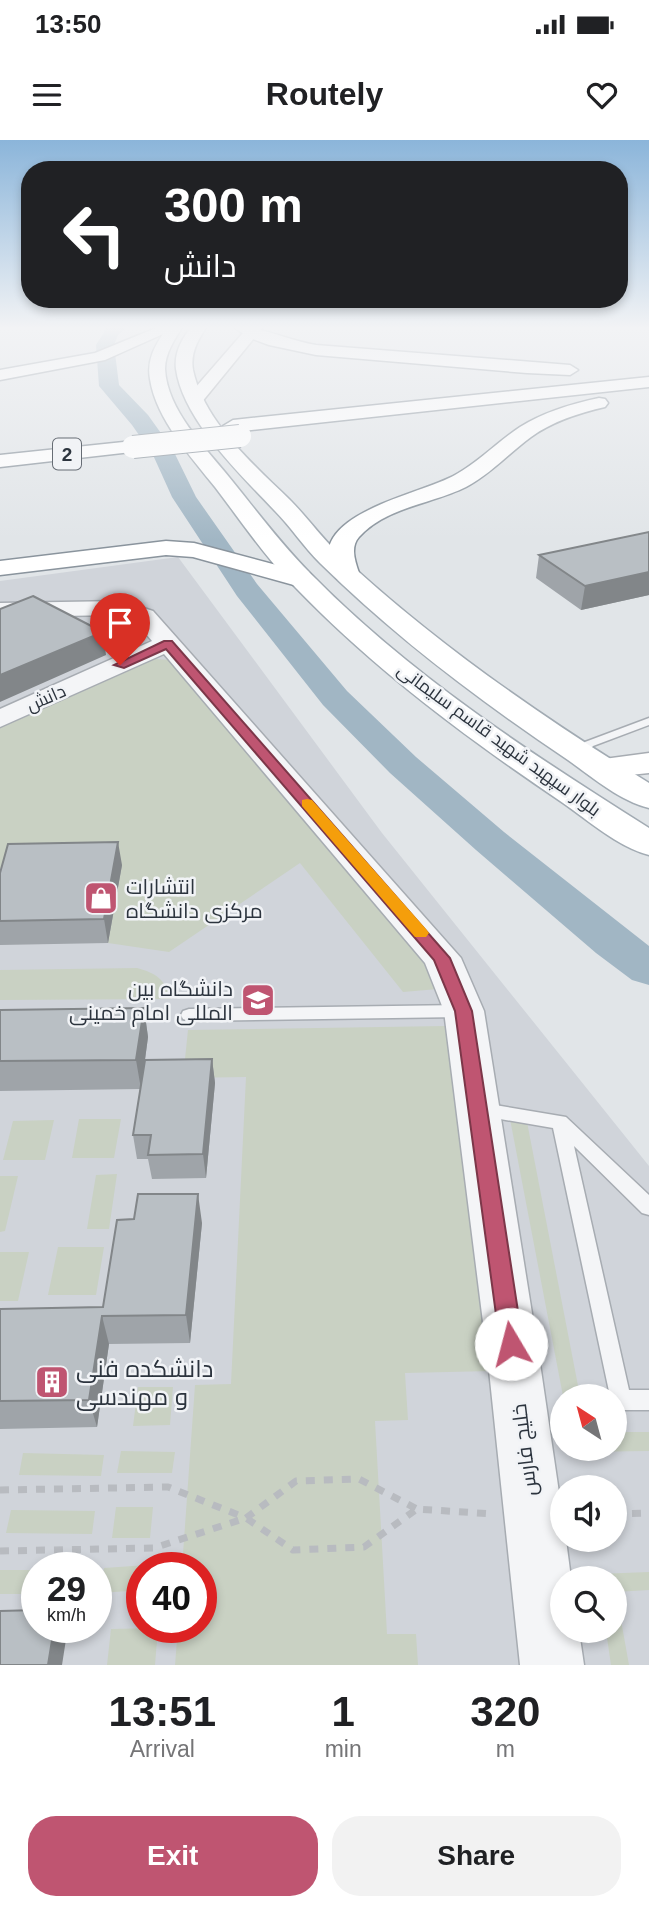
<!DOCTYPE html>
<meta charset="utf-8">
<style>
:root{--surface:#fff;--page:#f2f2f2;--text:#202124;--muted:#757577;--accent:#bf5571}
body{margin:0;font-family:Arial,Cairo,sans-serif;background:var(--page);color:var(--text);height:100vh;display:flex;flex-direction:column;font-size:26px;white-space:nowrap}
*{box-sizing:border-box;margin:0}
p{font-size:23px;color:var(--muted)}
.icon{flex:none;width:38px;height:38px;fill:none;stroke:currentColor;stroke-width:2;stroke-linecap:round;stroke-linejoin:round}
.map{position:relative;height:1525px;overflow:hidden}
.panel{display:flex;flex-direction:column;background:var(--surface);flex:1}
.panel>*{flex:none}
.banner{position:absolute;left:21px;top:21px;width:607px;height:147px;border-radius:28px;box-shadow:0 4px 10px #0003;background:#202124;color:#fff;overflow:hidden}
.needle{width:46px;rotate:324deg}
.tools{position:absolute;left:550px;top:1244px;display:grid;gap:14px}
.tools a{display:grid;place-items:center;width:77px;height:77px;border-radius:50%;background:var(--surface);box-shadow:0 4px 10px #0003;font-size:35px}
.speed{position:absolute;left:21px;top:1412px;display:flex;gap:14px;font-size:35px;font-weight:700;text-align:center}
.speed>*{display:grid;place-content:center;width:91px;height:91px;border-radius:50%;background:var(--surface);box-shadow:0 4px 10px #0003;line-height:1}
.speed small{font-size:18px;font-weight:400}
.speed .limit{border:10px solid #d22;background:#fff;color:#111}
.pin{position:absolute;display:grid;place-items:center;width:60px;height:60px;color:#fff;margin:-72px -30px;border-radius:50% 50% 50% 0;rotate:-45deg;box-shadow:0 0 7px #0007}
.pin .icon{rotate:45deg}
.me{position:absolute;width:77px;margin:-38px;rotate:352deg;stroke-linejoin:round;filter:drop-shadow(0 0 5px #0008)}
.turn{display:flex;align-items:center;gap:24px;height:147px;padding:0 28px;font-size:32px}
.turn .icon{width:91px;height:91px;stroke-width:2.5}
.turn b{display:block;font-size:49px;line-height:60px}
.eta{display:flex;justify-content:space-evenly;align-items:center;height:119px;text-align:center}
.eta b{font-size:42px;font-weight:600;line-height:49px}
.primary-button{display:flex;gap:14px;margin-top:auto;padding:14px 28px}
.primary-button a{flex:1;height:80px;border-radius:28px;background:var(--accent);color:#fff;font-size:28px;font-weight:600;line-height:80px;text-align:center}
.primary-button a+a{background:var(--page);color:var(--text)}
.status{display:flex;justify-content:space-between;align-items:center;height:49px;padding:0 35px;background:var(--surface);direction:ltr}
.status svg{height:19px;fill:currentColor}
header{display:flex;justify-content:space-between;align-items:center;height:91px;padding:0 28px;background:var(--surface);font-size:32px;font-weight:600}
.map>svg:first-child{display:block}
</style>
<div class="status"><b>13:50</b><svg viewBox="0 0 49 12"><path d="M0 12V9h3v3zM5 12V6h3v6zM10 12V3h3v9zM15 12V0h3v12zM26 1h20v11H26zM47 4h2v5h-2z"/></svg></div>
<header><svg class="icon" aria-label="menu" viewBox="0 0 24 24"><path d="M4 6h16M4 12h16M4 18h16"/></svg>Routely<svg class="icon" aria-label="heart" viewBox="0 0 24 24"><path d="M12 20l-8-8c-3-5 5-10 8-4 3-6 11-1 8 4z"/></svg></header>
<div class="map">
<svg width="649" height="1525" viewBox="0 0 649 1525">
<rect width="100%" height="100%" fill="#e1e5e8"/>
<path fill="#d0d4da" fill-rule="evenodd" d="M178 417 382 693 649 1026V1525H0V441ZM562 1256H614V1309H562ZM562 1348H614V1400H562ZM37 1428H96V1488H37ZM142 1428H201V1488H142ZM562 1438H614V1491H562Z"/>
<path fill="#c9d1c3" d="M141 518 170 520 428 828 438 849 403 852 300 723 169 812 108 803 121 725 0 728V582Z
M137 828C156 833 165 839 171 859L0 860V830Z
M445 886 492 1231 405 1233 408 1280 375 1281 387 1494H416L418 1525H175L178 1488H201V1428H182L195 1245 231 1244 246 937 183 938 188 890Z
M79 979H121L114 1018H72Z
M510 979 527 982 580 1256H563Z
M54 980 45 1020H3L13 981Z
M117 1034 109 1089H87L96 1035Z
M0 1036H18L5 1091 0 1092Z
M58 1107H104L96 1155H48Z
M0 1112H29L18 1161H0Z
M138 1247H173L170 1285 133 1286Z
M614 1292H649V1311L573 1312 572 1309H614Z
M121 1311 175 1312 172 1333H117Z
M23 1313 104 1315 101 1336 19 1335Z
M116 1367H153L150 1398H112Z
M11 1370 95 1371 92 1394 6 1393Z
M162 1424V1428H142V1450L101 1453 104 1428Z
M0 1430H37V1454H0Z
M649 1432V1450L616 1452 629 1525H611L606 1491H614V1438H598L597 1434Z
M158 1488 155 1525H107L111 1489Z"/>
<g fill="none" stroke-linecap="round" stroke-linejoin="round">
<path fill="#a1b6c4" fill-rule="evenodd" d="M108 186H129L118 195 114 205 119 245 148 275 173 310 196 357 257 444 347 551 416 617 504 692 649 806V845L632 840 596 813 476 710 390 633 323 565 237 456 172 357 153 315 132 285 99 246 96 205Z"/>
<g stroke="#a7acb2" stroke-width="3">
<path id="service" d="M649 578V585L593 606 588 612 590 618 588 621 584 622 578 618 576 611 585 602Z
M462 865 468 867 470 871 468 875 462 877 189 881 183 879 181 875 183 871 189 869Z
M483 963 566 977 649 1055V1075L642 1073 574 1006 629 1250H649V1270H621L614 1268V1256H610L553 988 477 975 474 970 477 965Z"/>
</g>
<g stroke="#a7acb2" stroke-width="3">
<path id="tertiary" d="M122 461 153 471 461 818 484 871 541 1230 562 1373V1400H566L571 1438H562V1491H579L584 1525H520L489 1230 444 871 425 823 164 514 0 587V569L152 501 135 481 119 475 0 477V463Z"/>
</g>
<g stroke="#a7acb2" stroke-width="3">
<path id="secondary" d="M249 186H264L201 263H189L186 259 189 255Z
M649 613V633L601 638 589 635 584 628 589 621Z"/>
</g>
<g stroke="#a2abb3" stroke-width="3">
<path id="primary" d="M168 186H183C175 199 165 213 165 229 167 270 205 307 229 337 256 370 281 404 311 434 410 535 530 613 649 688V715C618 707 589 681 563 663 468 599 375 530 295 447 265 417 241 381 215 347 191 317 156 279 150 239 146 218 157 203 168 186Z
M192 186H207C198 200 190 213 193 230 204 282 254 325 291 361 307 377 320 396 337 412 432 501 539 575 649 643V668C620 661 592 637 568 620 480 561 395 497 320 423 303 406 291 387 275 371 241 335 183 280 176 229 174 212 182 199 192 186Z"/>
</g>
<g stroke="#8a949d" stroke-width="3">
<path id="motorway" d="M161 186H181L105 220 0 240V230L95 213Z
M232 186C260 186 287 200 316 205L570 225 578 230 570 235 527 233 316 215 269 205 250 198Z
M649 237V247L233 292 223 286 233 280Z
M599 258 605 259 608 263 605 267C579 273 553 281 531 297 509 313 491 334 466 347 432 364 386 367 359 397 350 407 355 421 359 433L355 438 346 441 337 438C294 376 423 354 455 335 479 322 497 302 520 287 544 272 571 264 599 258Z
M133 301 140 303 143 307 140 311 0 327V315Z
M166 401 194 403 310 434 314 439 310 444 301 447 193 417 166 415 0 435V421Z"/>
</g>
<path stroke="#b8bbc0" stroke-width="7" stroke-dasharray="9 9" stroke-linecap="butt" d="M0 1350 168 1347 246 1378 296 1341 359 1339 417 1369
M614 1374 649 1373
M0 1411 154 1408 246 1378 293 1410 364 1407 417 1369 494 1374"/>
<use href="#service" fill="#f4f5f7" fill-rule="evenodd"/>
<use href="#tertiary" fill="#f4f5f7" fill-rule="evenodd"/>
<use href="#secondary" fill="#fff" fill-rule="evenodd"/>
<use href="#primary" fill="#fff" fill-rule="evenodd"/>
<use href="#motorway" fill="#fff" fill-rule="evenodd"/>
<g stroke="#8a949d" stroke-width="24" stroke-linecap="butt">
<path id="motorway-bridge" d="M133 307 240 296"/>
</g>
<use href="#motorway-bridge" stroke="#fff" stroke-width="22"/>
</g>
<path fill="#9fa4a9" d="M649 392V455L581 470 536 438 539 415Z
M122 725 108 803 0 805V733Z
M144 868 148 897 145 920 212 919 215 943 206 1038 152 1039 148 1019H137L133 995 140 949 0 951V870Z
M202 1083 190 1203 109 1204 97 1287 0 1289V1169L103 1167Z"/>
<path fill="#828689" d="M649 432V455L581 470 585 446Z
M103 492 106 515 0 562V535Z
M118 702 122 725 108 803 104 779Z
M144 868 148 897 141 949 136 920Z
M212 919 215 943 206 1038 203 1014Z
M198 1054 202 1083 190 1203 186 1175Z
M102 1176 109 1204 97 1287 89 1260Z
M54 1488H64L67 1493 62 1525H48Z"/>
<path fill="#b9bfc4" stroke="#828689" stroke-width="2" d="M649 392V432L585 446 539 415Z
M33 456 103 492 0 535V469Z
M118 702 104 779 0 781V733L8 704Z
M144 868 136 920 0 921V870Z
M212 919 203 1014 148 1015 151 995H133L145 920Z
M138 1054H198L186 1175 102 1176 89 1260 0 1261V1169L103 1167 117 1080 134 1079Z
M37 1470V1488H54L48 1525H0V1471Z"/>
<linearGradient id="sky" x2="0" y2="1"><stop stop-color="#8bb5da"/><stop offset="0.47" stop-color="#f2f3f5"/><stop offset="1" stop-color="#f2f3f5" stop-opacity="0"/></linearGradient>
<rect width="649" height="400" fill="url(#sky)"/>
<path fill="#bf5571" stroke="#7c3749" stroke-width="2" d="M164 501H172L450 818 472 871 523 1204 520 1212 511 1215 503 1212 500 1204 455 871 434 820 166 509 124 528 114 525Z"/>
<path fill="#f59e0b" d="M307 659 312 660 426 789 429 793 426 797H415L302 666V660Z"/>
<defs>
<g id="shop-square" transform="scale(1.75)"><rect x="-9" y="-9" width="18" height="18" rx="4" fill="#bf5571" stroke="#f1f3f6"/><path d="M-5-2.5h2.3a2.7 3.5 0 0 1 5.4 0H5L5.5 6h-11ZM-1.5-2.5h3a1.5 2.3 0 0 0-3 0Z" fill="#fff"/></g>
<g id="university-square" transform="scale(1.75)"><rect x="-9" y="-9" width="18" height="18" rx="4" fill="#bf5571" stroke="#f1f3f6"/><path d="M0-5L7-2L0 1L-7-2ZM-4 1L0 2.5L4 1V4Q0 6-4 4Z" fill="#fff"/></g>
<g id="building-square" transform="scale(1.75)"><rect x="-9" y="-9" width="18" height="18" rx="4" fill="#bf5571" stroke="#f1f3f6"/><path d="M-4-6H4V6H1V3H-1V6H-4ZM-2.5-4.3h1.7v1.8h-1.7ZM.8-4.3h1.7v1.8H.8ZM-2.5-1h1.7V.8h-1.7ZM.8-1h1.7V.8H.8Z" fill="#fff"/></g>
</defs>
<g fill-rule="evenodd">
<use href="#shop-square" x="101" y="758"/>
<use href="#university-square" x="258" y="860"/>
<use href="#building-square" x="52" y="1242"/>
</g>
<g text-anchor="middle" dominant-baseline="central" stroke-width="5" stroke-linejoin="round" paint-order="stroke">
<g font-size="18" fill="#2c343e" stroke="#f1f3f6">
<text transform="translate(46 558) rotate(-24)">دانش</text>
<text transform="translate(499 600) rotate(36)">بلوار سپهبد شهید قاسم سلیمانی</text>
</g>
<rect fill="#f1f3f6" stroke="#676d75" stroke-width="2" x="53" y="298.5" width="28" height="31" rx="5"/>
<g font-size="19" font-weight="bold" fill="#2c343e">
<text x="67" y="314">2</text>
</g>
<g font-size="21" fill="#2c343e" stroke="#f1f3f6" text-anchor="start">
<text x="126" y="746">انتشارات<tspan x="126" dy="24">مرکزی دانشگاه</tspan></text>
<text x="233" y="848" text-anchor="end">دانشگاه بین<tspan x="233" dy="24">المللی امام خمینی</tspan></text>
</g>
<g font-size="21" fill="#2c343e" stroke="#f1f3f6">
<text transform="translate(524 1310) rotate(-97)">خلیج فارس</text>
</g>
<g font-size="24" fill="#2c343e" stroke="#f1f3f6" text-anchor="start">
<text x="76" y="1228">دانشکده فنی<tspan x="76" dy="28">و مهندسی</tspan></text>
</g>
</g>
</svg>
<div class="tools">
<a><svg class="needle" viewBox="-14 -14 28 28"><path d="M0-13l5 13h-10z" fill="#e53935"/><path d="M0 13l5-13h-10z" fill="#757577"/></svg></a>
<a><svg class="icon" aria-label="sound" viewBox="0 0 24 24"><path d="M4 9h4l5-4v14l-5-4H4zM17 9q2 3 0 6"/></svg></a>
<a><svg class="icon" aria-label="search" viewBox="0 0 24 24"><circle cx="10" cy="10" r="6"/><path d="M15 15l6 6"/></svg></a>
</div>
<div class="speed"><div>29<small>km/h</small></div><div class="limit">40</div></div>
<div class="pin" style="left:120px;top:525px;background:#d93025"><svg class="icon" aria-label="arrive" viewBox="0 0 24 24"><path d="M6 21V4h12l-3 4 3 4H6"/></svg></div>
<svg class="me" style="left:511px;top:1204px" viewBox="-20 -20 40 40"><circle r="19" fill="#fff"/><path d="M0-13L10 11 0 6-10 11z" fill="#bf5571"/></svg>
<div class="banner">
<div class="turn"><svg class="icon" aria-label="left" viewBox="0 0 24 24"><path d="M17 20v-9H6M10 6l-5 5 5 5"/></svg><div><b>300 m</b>دانش</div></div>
</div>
</div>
<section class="panel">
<div class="eta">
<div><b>13:51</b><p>Arrival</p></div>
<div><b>1</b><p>min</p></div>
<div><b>320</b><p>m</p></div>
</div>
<div class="primary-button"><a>Exit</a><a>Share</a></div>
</section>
